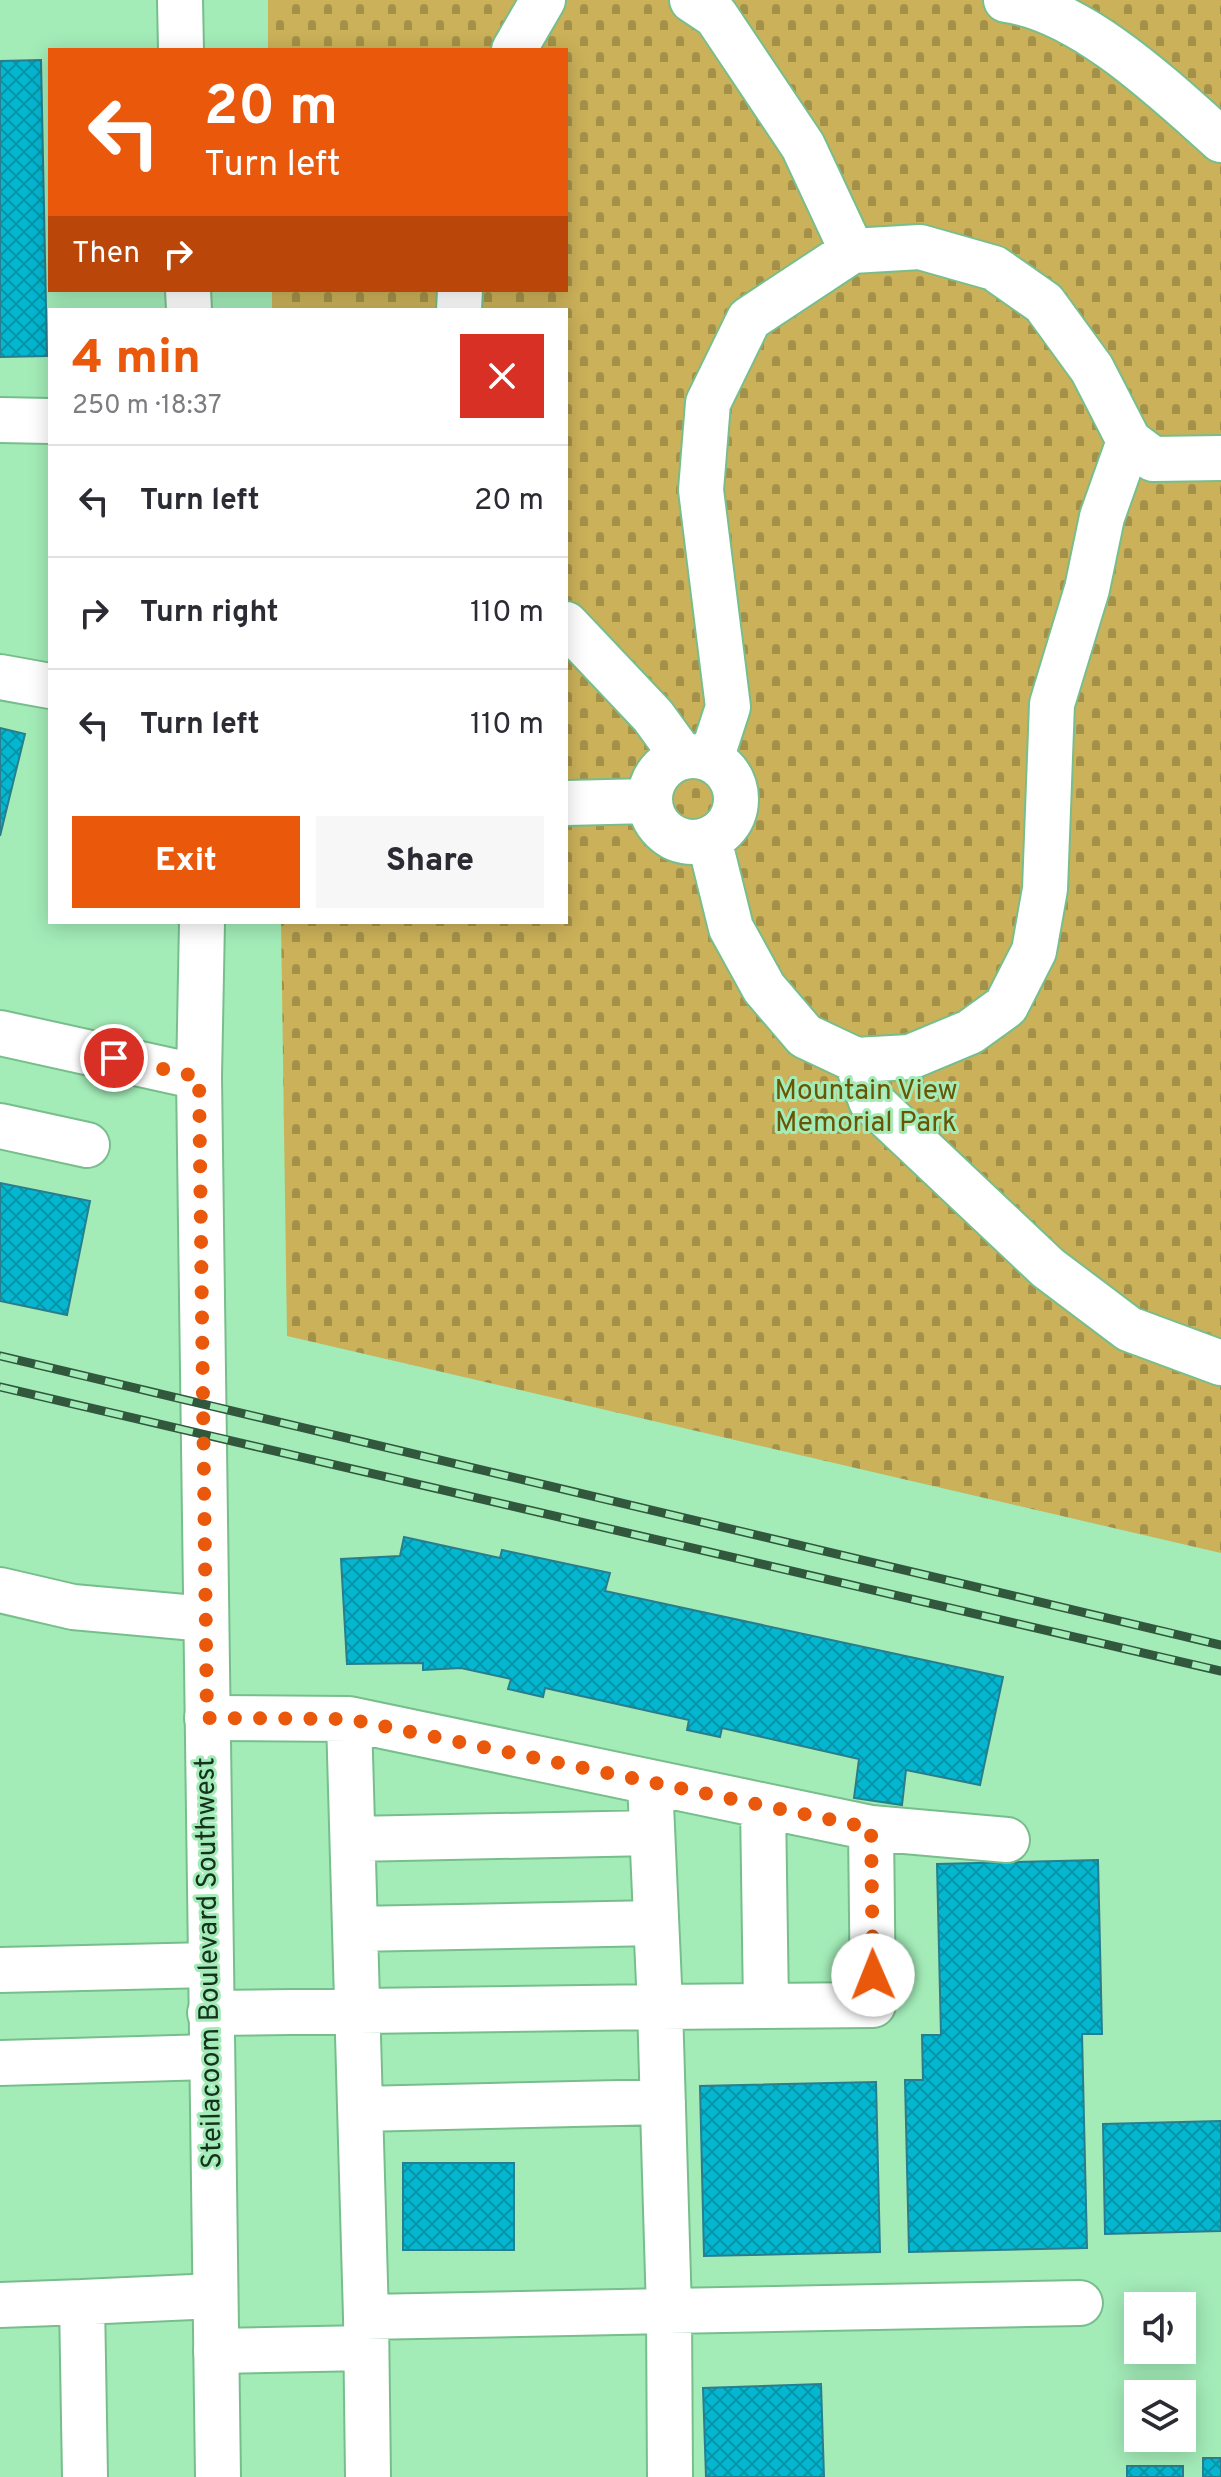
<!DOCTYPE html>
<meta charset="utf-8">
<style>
:root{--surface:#fff;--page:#f7f7f7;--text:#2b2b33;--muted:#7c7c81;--line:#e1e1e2;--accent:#ea580c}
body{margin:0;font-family:Overpass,sans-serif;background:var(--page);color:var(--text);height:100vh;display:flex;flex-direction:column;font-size:30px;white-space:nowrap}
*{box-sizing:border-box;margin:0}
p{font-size:26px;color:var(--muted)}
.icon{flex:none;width:44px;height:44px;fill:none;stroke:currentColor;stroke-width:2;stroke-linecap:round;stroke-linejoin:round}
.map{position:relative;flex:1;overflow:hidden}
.sheet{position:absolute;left:48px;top:308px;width:520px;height:616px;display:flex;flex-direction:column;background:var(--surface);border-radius:0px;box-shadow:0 4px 20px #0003}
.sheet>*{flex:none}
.guide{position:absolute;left:48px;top:48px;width:520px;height:244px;border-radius:0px;box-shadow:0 4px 20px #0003;background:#ea580c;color:#fff;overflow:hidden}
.buttons{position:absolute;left:1124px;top:2292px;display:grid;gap:16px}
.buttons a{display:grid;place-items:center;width:72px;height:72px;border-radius:0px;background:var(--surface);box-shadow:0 4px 20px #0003;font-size:40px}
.pin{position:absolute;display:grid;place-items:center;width:68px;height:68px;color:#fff;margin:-34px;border:4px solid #fff;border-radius:50%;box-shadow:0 2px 8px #0007}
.me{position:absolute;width:88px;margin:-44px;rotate:359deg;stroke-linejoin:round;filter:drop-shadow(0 0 6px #0008)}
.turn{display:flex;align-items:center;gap:28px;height:168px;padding:0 24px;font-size:36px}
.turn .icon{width:104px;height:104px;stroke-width:2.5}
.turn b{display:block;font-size:56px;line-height:68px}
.then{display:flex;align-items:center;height:76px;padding:0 24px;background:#0003;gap:16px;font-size:30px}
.round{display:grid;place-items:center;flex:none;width:84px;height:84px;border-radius:0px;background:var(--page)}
.overview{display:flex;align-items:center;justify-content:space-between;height:136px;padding:0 24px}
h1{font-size:48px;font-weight:800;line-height:60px;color:var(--accent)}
.cta{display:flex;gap:16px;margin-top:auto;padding:16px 24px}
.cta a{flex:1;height:92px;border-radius:0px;background:var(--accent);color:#fff;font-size:32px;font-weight:800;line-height:92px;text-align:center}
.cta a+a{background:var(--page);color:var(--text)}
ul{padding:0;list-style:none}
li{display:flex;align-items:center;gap:24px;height:112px;padding:0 24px;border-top:2px solid var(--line)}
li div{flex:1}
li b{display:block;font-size:30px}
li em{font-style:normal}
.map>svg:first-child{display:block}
</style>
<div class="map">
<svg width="1221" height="2477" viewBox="0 0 1221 2477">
<defs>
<pattern id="cemetery-stones" width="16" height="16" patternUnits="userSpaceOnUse" patternTransform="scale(2)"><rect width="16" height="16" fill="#cbb159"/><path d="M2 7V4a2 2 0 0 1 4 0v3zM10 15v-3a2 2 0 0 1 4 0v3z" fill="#a49149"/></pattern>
<pattern id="building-cross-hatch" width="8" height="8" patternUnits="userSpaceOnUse" patternTransform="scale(2)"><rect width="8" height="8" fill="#05b6d1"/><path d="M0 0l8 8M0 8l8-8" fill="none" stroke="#0595a9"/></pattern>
</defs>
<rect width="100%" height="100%" fill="#a3ecb8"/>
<path fill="url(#cemetery-stones)" d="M268 0H1221V1553L287 1336 281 922H566V310H272V290H566V50H268Z"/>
<path fill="url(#building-cross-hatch)" stroke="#297d8d" stroke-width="2" d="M41 60 47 356 0 357V61Z
M0 728 25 734 0 836Z
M0 1183 90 1201 67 1315 0 1301Z
M404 1537 500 1558 502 1550 610 1573 605 1591 1003 1677 980 1785 906 1770 902 1805 854 1798 859 1759 722 1728 720 1737 687 1730 689 1720 545 1688 543 1697 508 1689 511 1679 461 1668 423 1670V1663L347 1664 341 1559 400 1556Z
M1098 1860 1102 2034H1082L1087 2248 909 2252 905 2080H923L922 2035H941L937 1864Z
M876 2082 880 2252 704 2256 700 2086Z
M1221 2121V2231L1105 2234 1103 2124Z
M403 2163H514V2250H403Z
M821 2384 824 2477H706L703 2388Z
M1203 2458H1221V2477H1203Z
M1127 2466H1183V2477H1127Z"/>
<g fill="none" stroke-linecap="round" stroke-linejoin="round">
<g stroke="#77be8c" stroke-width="48">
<path id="minor" d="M692 0 716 16 803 146 852 251
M1006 0C1082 10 1165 90 1221 140
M514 50 543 0
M459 310 460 290
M0 420 50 421
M566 624 653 716 682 756
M0 677 50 686
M650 799a43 43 0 1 1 86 0a43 43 0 1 1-86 0Z
M711 759 728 707 701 490 708 403 749 319 852 251 920 247 994 268 1044 303 1092 369 1129 441 1153 459 1221 458
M566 803 650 801
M709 839 731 928 764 988 805 1036 856 1060 910 1057 970 1032 1006 1006 1034 951 1045 889 1052 704 1087 589 1102 517 1129 441
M0 1033 199 1077
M856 1060 871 1101 1048 1268 1129 1329 1221 1363
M0 1126 87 1145
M0 1590 73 1607 206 1619
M207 1718 349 1719 366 2317 669 2311 660 2007 873 2005 871 1828 349 1719
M763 1806 766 2006
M871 1828 1007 1840
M353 1839 652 1833
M355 1929 656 1923
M0 1970 209 1965
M210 2013 660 2007 650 1782
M0 2063 210 2057
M360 2109 663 2102
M0 2305 82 2302
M366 2317 368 2477
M216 2351 366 2348
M85 2477 82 2302 215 2296
M670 2477 669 2311 1080 2303"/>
</g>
<g stroke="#77be8c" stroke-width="48">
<path id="major" d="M180 0 181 50
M188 290 189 310
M202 922 199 1077 218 2477"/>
</g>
<use href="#minor" stroke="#fff" stroke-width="44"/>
<use href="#major" stroke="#fff" stroke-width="44"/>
<g stroke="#31573d" stroke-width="9">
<path id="rail" d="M0 1356 1221 1645
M0 1387 1221 1671"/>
</g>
<use href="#rail" stroke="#a3ecb8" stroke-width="6" stroke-dasharray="18" stroke-linecap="butt"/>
</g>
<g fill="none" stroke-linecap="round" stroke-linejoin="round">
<path stroke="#ea580c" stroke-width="14" stroke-dasharray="0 25.2" d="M114 1058 199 1077 207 1718 349 1719 871 1828 873 1975"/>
</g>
<g text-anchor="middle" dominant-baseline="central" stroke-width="6" stroke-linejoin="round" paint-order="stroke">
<g font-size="28" fill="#695503" stroke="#a3ecb8">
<text x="866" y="1092">Mountain View<tspan x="866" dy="32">Memorial Park</tspan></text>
</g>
<g font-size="28" fill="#14321e" stroke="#a3ecb8">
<text transform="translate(210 1963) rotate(-91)">Steilacoom Boulevard Southwest</text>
</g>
</g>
</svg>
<div class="buttons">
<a><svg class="icon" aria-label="sound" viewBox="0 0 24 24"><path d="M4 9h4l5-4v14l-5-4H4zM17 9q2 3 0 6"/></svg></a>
<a><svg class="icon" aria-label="layers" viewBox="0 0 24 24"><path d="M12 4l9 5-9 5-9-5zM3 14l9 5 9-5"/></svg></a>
</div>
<div class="pin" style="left:114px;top:1058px;background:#d93025"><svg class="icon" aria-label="arrive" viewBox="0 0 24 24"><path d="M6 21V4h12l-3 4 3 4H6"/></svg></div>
<svg class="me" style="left:873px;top:1975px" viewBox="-20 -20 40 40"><circle r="19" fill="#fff"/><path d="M0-13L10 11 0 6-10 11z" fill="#ea580c"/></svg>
<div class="guide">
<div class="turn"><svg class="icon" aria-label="left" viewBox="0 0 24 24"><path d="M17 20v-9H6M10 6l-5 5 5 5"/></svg><div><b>20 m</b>Turn left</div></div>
<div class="then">Then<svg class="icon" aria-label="right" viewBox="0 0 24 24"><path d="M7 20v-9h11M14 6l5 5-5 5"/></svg></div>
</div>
<section class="sheet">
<div class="overview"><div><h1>4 min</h1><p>250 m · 18:37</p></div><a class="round" style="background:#d93025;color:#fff"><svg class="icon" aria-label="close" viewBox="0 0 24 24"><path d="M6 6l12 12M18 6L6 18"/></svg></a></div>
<ul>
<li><svg class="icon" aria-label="left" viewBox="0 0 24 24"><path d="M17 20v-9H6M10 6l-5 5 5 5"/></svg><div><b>Turn left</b></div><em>20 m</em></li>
<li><svg class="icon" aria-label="right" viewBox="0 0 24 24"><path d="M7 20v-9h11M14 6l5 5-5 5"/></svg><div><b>Turn right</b></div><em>110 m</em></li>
<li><svg class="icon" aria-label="left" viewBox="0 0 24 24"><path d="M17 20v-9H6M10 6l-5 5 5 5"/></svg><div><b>Turn left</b></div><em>110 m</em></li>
</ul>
<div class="cta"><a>Exit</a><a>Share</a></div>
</section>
</div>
